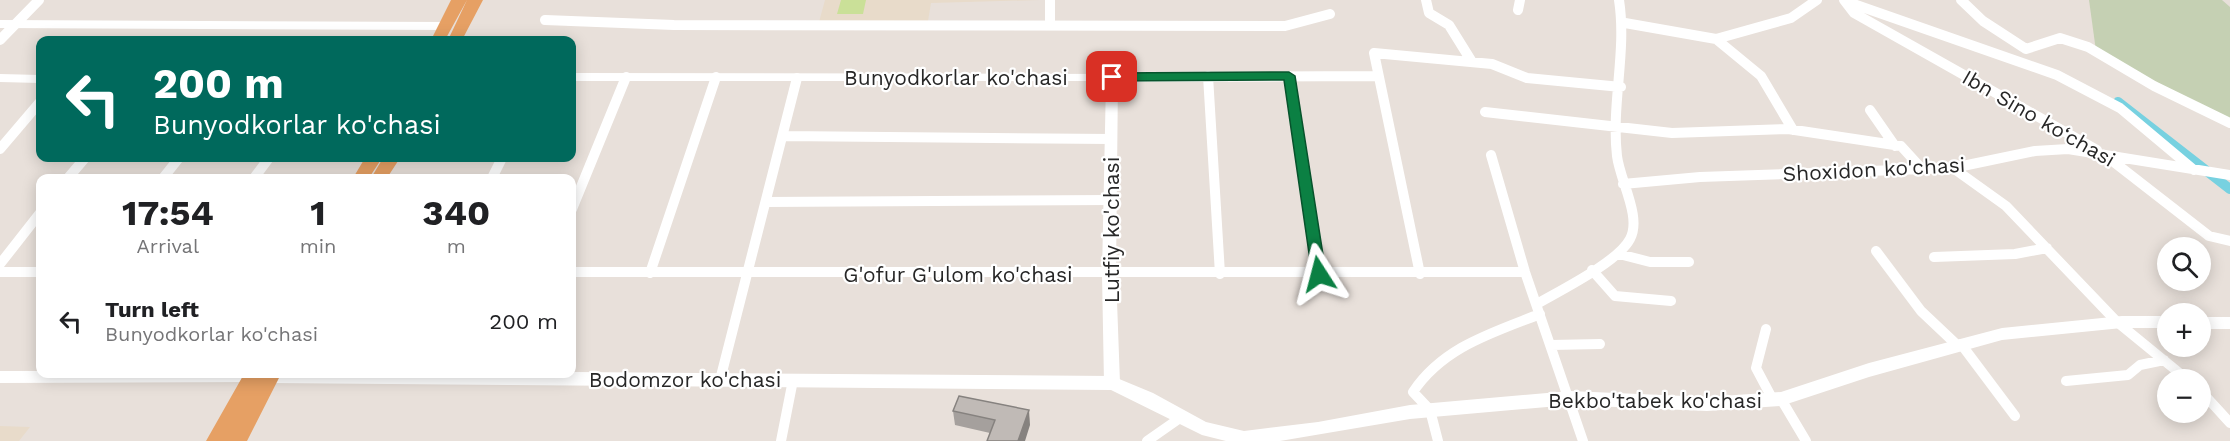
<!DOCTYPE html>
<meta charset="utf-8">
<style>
:root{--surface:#fff;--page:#f2f2f2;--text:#202124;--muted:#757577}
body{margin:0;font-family:"Work Sans",sans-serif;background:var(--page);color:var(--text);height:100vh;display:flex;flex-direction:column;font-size:22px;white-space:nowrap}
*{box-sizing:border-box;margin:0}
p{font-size:20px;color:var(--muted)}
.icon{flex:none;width:33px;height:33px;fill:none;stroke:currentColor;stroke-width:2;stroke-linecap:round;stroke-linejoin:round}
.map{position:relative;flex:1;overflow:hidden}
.side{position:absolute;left:36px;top:174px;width:540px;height:204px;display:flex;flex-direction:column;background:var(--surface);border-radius:12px;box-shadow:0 3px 15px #0003}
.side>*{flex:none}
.banner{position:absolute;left:36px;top:36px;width:540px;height:126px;border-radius:12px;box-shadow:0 3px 15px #0003;background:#00695c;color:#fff;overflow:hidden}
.buttons{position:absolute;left:2157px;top:237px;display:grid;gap:12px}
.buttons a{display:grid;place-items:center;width:54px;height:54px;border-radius:50%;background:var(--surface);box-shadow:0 3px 15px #0003;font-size:30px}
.pin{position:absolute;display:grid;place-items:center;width:51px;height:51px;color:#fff;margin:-26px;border-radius:12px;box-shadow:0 3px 9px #0006}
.me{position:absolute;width:66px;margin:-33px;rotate:351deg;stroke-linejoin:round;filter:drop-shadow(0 0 4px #0008)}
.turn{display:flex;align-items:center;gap:21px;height:126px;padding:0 18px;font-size:27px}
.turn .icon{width:78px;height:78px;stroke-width:2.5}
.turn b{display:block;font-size:42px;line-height:51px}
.eta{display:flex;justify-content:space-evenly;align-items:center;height:102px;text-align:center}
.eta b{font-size:36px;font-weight:700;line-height:42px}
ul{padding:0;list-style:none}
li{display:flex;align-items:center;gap:18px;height:90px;padding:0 18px}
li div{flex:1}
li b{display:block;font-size:22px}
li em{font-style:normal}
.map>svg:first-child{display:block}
</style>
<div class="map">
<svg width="2230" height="441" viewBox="0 0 2230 441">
<rect width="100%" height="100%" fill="#e8e0da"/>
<path fill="#e8dbca" d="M825 0H1040L931 3 928 21 819 22Z
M0 426 30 427 19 441H0Z"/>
<path fill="#c5d0b3" d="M2089 0H2222L2230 7V120L2096 51Z"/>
<path fill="#cae098" d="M841 0H866L863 14H837Z"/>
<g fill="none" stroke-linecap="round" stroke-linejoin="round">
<path stroke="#77d1e0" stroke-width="10" d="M2118 102 2230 189"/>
<path stroke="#fff" stroke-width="10" d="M1050 0V25
M1426 0 1429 13 1449 25 1472 62
M1844 0 1854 13 2097 150
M1961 0 1983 21 2026 49 2060 38 2088 47 2154 86 2230 123
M1845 1 2057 75 2120 108 2194 170
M1518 10 1520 0
M545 20 674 25 1285 26 1330 14
M1625 23 1716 39 1791 18 1817 0
M1716 39 1761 76 1793 130
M0 40 39 0
M1208 76 1220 274
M1289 76 1319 274
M1112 77 1377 76
M1870 110 1895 146
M1485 112 1672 133 1788 129 1901 146 1922 169
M783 136 1111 139
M0 149 40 102
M1491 155 1525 272 1583 441
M2110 159 2209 236 2230 241
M1953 168 2006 206 2117 322 2188 380
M68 178 85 158
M163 178 179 158
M254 178 269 158
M492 178 502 158
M1623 184 1700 177 1953 168 2035 151 2068 149 2230 175
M766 202 1110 200
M572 209 626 77
M1876 251 1921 311 1957 345
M1619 254 1650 262H1689
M1934 257 2015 254 2047 248
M0 264 40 213
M1592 270 1615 296 1671 301
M0 272H40
M572 272H1525
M650 273 716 77
M1420 274 1374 53 1492 64 1527 78 1621 87
M1537 304C1561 290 1618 262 1630 239 1642 217 1620 181 1617 156 1611 104 1627 52 1619 0
M1766 329 1756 368 1773 400
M1961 344 2015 416
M1551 345 1600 344
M720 380 797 78
M2066 381 2128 375 2140 365 2164 360
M2200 390 2230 423
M1781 399 1806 441
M781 441 793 380
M1147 441 1180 418
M1438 441 1430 410 1413 392C1443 347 1492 333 1540 314"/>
<path fill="#fff" fill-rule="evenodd" d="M0 20 446 22 452 26 446 30 0 28Z
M572 73 1116 74 1118 77 1116 274 1120 383 1117 387 1112 389 1107 387 1104 383 1102 274 1106 81H572Z
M0 74 40 75V83L0 82Z
M0 371H40V374H267L269 376 266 380 261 382 0 383Z"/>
<path fill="#fff" fill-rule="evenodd" d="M2122 316H2168V328H2122L2002 340 1869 377 1781 406 1707 411 1570 405 1410 419 1280 441H1226L1202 435 1111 390 269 383 263 381 261 376 262 374 572 372 1112 376 1153 393 1206 422 1244 431 1318 422 1410 405 1570 391 1707 397 1781 392 1869 363 2002 328Z
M2200 317H2230V329H2200Z"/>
<path fill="#e6a064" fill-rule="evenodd" d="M451 0H467L445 40H431Z
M467 0H483L462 40H448Z
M365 158H382L369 178H353Z
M383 158H400L387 178H371Z
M244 374H281L247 441H206Z"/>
</g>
<path fill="#a5a09d" d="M953 411 1030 425 990 433 955 425Z"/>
<path fill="#86827f" d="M1029 410 1030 425 1025 441H1018Z"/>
<path fill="#c0bab6" stroke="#86827f" stroke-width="1.5" d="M959 396 1029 410 1018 441H987L995 420 953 411Z"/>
<path fill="#0b8043" stroke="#07532c" stroke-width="1.5" d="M1289 72 1295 76 1326 274 1319 279 1312 274 1284 80 1112 81 1106 77 1112 73Z"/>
<g text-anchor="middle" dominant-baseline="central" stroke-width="4.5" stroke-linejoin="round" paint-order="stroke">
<g font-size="21" fill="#272727" stroke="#fff">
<text x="956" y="77">Bunyodkorlar ko'chasi</text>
<text transform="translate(2039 118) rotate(30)">Ibn Sino ko‘chasi</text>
<text transform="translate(1874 169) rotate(-3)">Shoxidon ko'chasi</text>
<text transform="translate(1111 230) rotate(-90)">Lutfiy ko'chasi</text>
<text x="958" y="274">G'ofur G'ulom ko'chasi</text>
<text x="685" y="379">Bodomzor ko'chasi</text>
<text x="1655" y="400">Bekbo'tabek ko'chasi</text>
</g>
</g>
</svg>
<div class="buttons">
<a><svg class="icon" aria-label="search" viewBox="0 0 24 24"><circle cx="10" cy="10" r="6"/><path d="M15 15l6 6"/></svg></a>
<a>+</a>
<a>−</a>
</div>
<div class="pin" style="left:1112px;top:77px;background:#d93025"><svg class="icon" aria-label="arrive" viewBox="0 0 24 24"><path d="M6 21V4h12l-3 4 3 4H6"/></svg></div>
<svg class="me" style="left:1319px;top:274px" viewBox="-20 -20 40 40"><path d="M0-17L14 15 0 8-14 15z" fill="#0b8043" stroke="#fff" stroke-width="4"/></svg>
<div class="banner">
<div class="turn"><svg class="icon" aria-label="left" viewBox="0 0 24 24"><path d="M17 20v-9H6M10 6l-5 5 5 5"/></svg><div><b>200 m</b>Bunyodkorlar ko'chasi</div></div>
</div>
<section class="side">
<div class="eta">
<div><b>17:54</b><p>Arrival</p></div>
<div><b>1</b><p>min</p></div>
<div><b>340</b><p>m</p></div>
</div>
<ul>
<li><svg class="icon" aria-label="left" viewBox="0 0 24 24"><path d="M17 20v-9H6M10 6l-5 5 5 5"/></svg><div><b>Turn left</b><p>Bunyodkorlar ko'chasi</p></div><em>200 m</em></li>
</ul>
</section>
</div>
